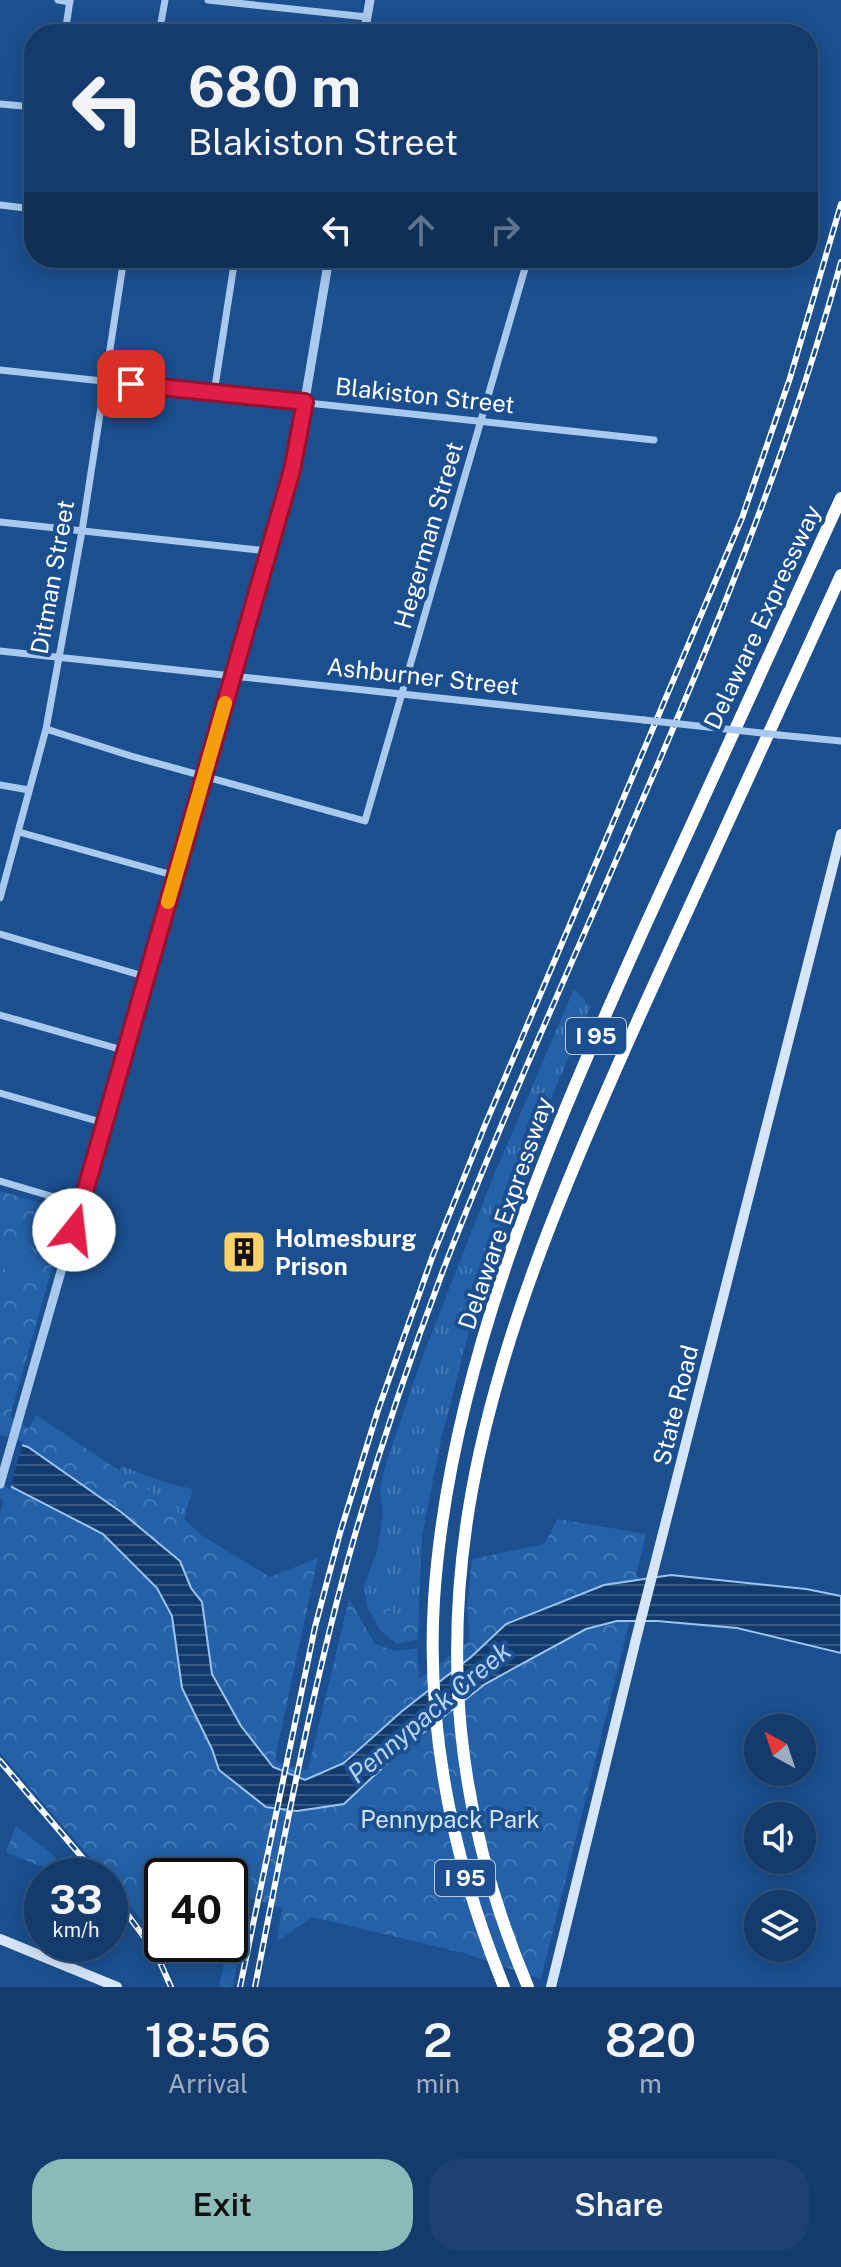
<!DOCTYPE html>
<style>
:root{--surface:#143b6b;--page:#1d4271;--text:#f1f3f6;--muted:#9dadc1;--line:#33557e;--accent:#8bbbb9}
body{margin:0;font-family:"Public Sans",sans-serif;background:var(--page);color:var(--text);height:100vh;display:flex;flex-direction:column;font-size:30px;white-space:nowrap}
*{box-sizing:border-box;margin:0}
p{font-size:26px;color:var(--muted)}
.icon{flex:none;width:44px;height:44px;fill:none;stroke:currentColor;stroke-width:2;stroke-linecap:round;stroke-linejoin:round}
.map{position:relative;height:1987px;overflow:hidden}
.details{display:flex;flex-direction:column;background:var(--surface);flex:1}
.details>*{flex:none}
.guide{position:absolute;left:24px;top:24px;width:794px;height:244px;border-radius:32px;box-shadow:0 4px 20px #0003,0 0 0 2px var(--line);background:#143b6b;color:var(--text);overflow:hidden}
.needle{width:52px;rotate:320deg}
.buttons{position:absolute;left:744px;top:1714px;display:grid;gap:16px}
.buttons a{display:grid;place-items:center;width:72px;height:72px;border-radius:50%;background:var(--surface);box-shadow:0 4px 20px #0003,0 0 0 2px var(--line);font-size:40px}
.speed{position:absolute;left:24px;top:1858px;display:flex;gap:16px;font-size:40px;font-weight:700;text-align:center}
.speed>*{display:grid;place-content:center;width:104px;height:104px;border-radius:50%;background:var(--surface);box-shadow:0 4px 20px #0003,0 0 0 2px var(--line);line-height:1}
.speed small{font-size:20px;font-weight:400}
.speed .limit{border:4px solid #111;border-radius:12px;background:#fff;color:#111}
.pin{position:absolute;display:grid;place-items:center;width:68px;height:68px;color:#fff;margin:-34px;border-radius:16px;box-shadow:0 4px 12px #0006}
.me{position:absolute;width:88px;margin:-44px;rotate:16deg;stroke-linejoin:round;filter:drop-shadow(0 0 6px #0008)}
.turn{display:flex;align-items:center;gap:28px;height:168px;padding:0 32px;font-size:36px}
.turn .icon{width:104px;height:104px;stroke-width:2.5}
.turn b{display:block;font-size:56px;line-height:68px}
.lanes{display:flex;align-items:center;height:76px;padding:0 32px;background:#0003;justify-content:center;gap:40px;direction:ltr}
.lanes .off{opacity:.35}
.eta{display:flex;justify-content:space-evenly;align-items:center;height:136px;text-align:center}
.eta b{font-size:48px;font-weight:600;line-height:56px}
.primary-button{display:flex;gap:16px;margin-top:auto;padding:16px 32px}
.primary-button a{flex:1;height:92px;border-radius:32px;background:var(--accent);color:#111;font-size:32px;font-weight:600;line-height:92px;text-align:center}
.primary-button a+a{background:var(--page);color:var(--text)}
.map>svg:first-child{display:block}
</style>
<div class="map">
<svg width="841" height="1987" viewBox="0 0 841 1987">
<defs>
<pattern id="grass-tufts" width="24" height="20" patternUnits="userSpaceOnUse" patternTransform="scale(2)"><rect width="24" height="20" fill="#2461a8"/><path d="M3 7l-1-3M5 7V3M7 7l1-3M15 17l-1-3M17 17v-4M19 17l1-3" fill="none" stroke="#4579b5"/></pattern>
<pattern id="forest-crowns" width="20" height="18" patternUnits="userSpaceOnUse" patternTransform="scale(2)"><rect width="20" height="18" fill="#2461a8"/><path d="M2 6a3 3 0 1 1 6 0M12 15a3 3 0 1 1 6 0" fill="none" stroke="#4579b5"/></pattern>
<pattern id="water-rules" width="6" height="5" patternUnits="userSpaceOnUse" patternTransform="scale(2)"><rect width="6" height="5" fill="#123a6d"/><path d="M0 2.5h6" fill="none" stroke="#365883"/></pattern>
</defs>
<rect width="100%" height="100%" fill="#1b4f8f"/>
<path fill="url(#grass-tufts)" d="M574 989 591 1007 557 1084 496 1242 476 1304 441 1440 422 1537 419 1609 408 1621 383 1608 367 1607 364 1585 377 1552 383 1516 380 1489 385 1467 420 1363 492 1180Z
M121 1466 167 1483 193 1489 184 1519 169 1504 119 1471Z
M181 1862 251 1879 233 1987H219L228 1944H230L238 1891 230 1876H162V1908L141 1919 124 1894Z"/>
<path fill="url(#forest-crowns)" d="M0 1191 63 1210 67 1215 10 1417 29 1429 36 1415 169 1504 201 1535 270 1577 318 1558 275 1759 278 1763 308 1770 349 1599 375 1644 395 1651 417 1648 419 1679 470 1640 467 1607 472 1559 544 1544 558 1519 646 1534 636 1576 640 1578 637 1591 541 1979 464 1953 312 1917 277 1942 282 1908 230 1892V1876H162V1915L145 1924 110 1881V1876H106L0 1753V1515L4 1501 0 1498Z
M367 1607 383 1608 408 1621 419 1609 418 1639 397 1644 380 1630Z
M16 1826 52 1854 63 1866 59 1874 6 1852Z"/>
<path fill="#2461a8" d="M0 1236H31L30 1272 14 1273 2 1268Z"/>
<path fill="url(#water-rules)" stroke="#9cc4f0" stroke-width="2" d="M0 1439 28 1447 121 1512 180 1561 191 1588 202 1602 212 1674 241 1726 273 1767 305 1780 344 1763 401 1712 471 1657 506 1624 604 1585 671 1575 806 1589 841 1596V1653L737 1628 657 1621H617L586 1629 485 1684 400 1751 344 1804 297 1811 266 1807 219 1770 212 1749 182 1688 172 1616 157 1588 103 1534 0 1481Z"/>
<path fill="#1b4f8f" d="M0 1435 23 1442 10 1490 0 1483Z"/>
<g fill="none" stroke-linecap="round" stroke-linejoin="round">
<path stroke="#a9c9ee" stroke-width="7" d="M58 0 70 2
M208 0 367 17
M65 34 70 0
M159 34 165 0
M0 104 34 107
M0 205 34 209
M0 370 654 440
M214 393 235 258
M0 522 268 551
M0 651 644 720
M46 729 131 756 365 821 528 258
M779 735 841 741
M0 785 29 790
M19 832 176 876
M0 898 46 729 82 531 124 258
M0 934 147 977
M0 1015 126 1051
M0 1093 104 1123
M0 1181 81 1205"/>
<path stroke="#a9c9ee" stroke-width="9" d="M364 34 370 0
M0 1484 296 453 329 258"/>
<path stroke="#d6e6fa" stroke-width="10" d="M0 1939 117 1987
M551 1987 637 1635 841 834"/>
<path stroke="#fff" stroke-width="12" d="M504 1987C454 1864 426 1733 434 1600 449 1366 551 1135 646 924 711 782 776 640 841 498
M528 1987C377 1630 492 1344 641 1013 707 867 775 722 841 575"/>
<g stroke="#fff" stroke-width="6">
<path id="rail" d="M0 1761 98 1876
M110 1891 156 1953 171 1987
M240 1987 315 1627 340 1533 378 1410 433 1255 485 1125 742 518 790 378 841 204
M255 1987C283 1843 310 1698 349 1556 377 1456 410 1357 447 1260 576 928 747 607 841 262"/>
</g>
<use href="#rail" stroke="#1b4f8f" stroke-width="3" stroke-dasharray="9" stroke-linecap="butt"/>
<path stroke="#a9c9ee" stroke-width="7" d="M644 720 779 735"/>
</g>
<g fill="none" stroke-linecap="round" stroke-linejoin="round">
<g stroke="#92132f" stroke-width="20">
<path id="route" d="M74 1230 292 470 305 402 131 384"/>
</g>
<use href="#route" stroke="#e11d48" stroke-width="14"/>
<path stroke="#f59e0b" stroke-width="14" d="M168 902 225 703"/>
</g>
<defs>
<g id="building-square" transform="scale(2.3)"><rect x="-9" y="-9" width="18" height="18" rx="4" fill="#ffd166" stroke="#1b4f8f"/><path d="M-4-6H4V6H1V3H-1V6H-4ZM-2.5-4.3h1.7v1.8h-1.7ZM.8-4.3h1.7v1.8H.8ZM-2.5-1h1.7V.8h-1.7ZM.8-1h1.7V.8H.8Z" fill="#111"/></g>
</defs>
<g fill-rule="evenodd">
<use href="#building-square" x="244" y="1252"/>
</g>
<g text-anchor="middle" dominant-baseline="central" stroke-width="8" stroke-linejoin="round" paint-order="stroke">
<g fill="#1b4f8f" stroke="#bbcadd" stroke-width="2">
<rect x="566" y="1018" width="60" height="36" rx="6"/>
<rect x="435" y="1860" width="60" height="36" rx="6"/>
</g>
<g font-size="22" font-weight="bold" fill="#fff">
<text x="596" y="1036">I 95</text>
<text x="465" y="1878">I 95</text>
</g>
<g font-size="24" fill="#fff" stroke="#1b4f8f">
<text transform="translate(425 395) rotate(6)">Blakiston Street</text>
<text transform="translate(428 535) rotate(-74)">Hegerman Street</text>
<text transform="translate(52 577) rotate(-80)">Ditman Street</text>
<text transform="translate(762 617) rotate(-65)">Delaware Expressway</text>
<text transform="translate(423 676) rotate(6)">Ashburner Street</text>
<text transform="translate(505 1213) rotate(-71)">Delaware Expressway</text>
<text transform="translate(675 1405) rotate(-76)">State Road</text>
</g>
<g font-size="24" font-weight="bold" fill="#fff" stroke="#1b4f8f" text-anchor="start">
<text x="275" y="1238">Holmesburg<tspan x="275" dy="28">Prison</tspan></text>
</g>
<g font-size="24" fill="#cfe3fa" stroke="#1b4f8f">
<text x="450" y="1819">Pennypack Park</text>
</g>
<g font-size="26" font-style="italic" fill="#b5d3f5" stroke="#1b4f8f">
<text transform="translate(429 1712) rotate(-40)">Pennypack Creek</text>
</g>
</g>
</svg>
<div class="buttons">
<a><svg class="needle" viewBox="-14 -14 28 28"><path d="M0-13l5 13h-10z" fill="#e53935"/><path d="M0 13l5-13h-10z" fill="#9dadc1"/></svg></a>
<a><svg class="icon" aria-label="sound" viewBox="0 0 24 24"><path d="M4 9h4l5-4v14l-5-4H4zM17 9q2 3 0 6"/></svg></a>
<a><svg class="icon" aria-label="layers" viewBox="0 0 24 24"><path d="M12 4l9 5-9 5-9-5zM3 14l9 5 9-5"/></svg></a>
</div>
<div class="speed"><div>33<small>km/h</small></div><div class="limit">40</div></div>
<div class="pin" style="left:131px;top:384px;background:#d93025"><svg class="icon" aria-label="arrive" viewBox="0 0 24 24"><path d="M6 21V4h12l-3 4 3 4H6"/></svg></div>
<svg class="me" style="left:74px;top:1230px" viewBox="-20 -20 40 40"><circle r="19" fill="#fff"/><path d="M0-13L10 11 0 6-10 11z" fill="#e11d48"/></svg>
<div class="guide">
<div class="turn"><svg class="icon" aria-label="left" viewBox="0 0 24 24"><path d="M17 20v-9H6M10 6l-5 5 5 5"/></svg><div><b>680 m</b>Blakiston Street</div></div>
<div class="lanes"><svg class="icon" aria-label="left" viewBox="0 0 24 24"><path d="M17 20v-9H6M10 6l-5 5 5 5"/></svg><svg class="icon off" aria-label="ahead" viewBox="0 0 24 24"><path d="M12 20V5M6 11l6-6 6 6"/></svg><svg class="icon off" aria-label="right" viewBox="0 0 24 24"><path d="M7 20v-9h11M14 6l5 5-5 5"/></svg></div>
</div>
</div>
<section class="details">
<div class="eta">
<div><b>18:56</b><p>Arrival</p></div>
<div><b>2</b><p>min</p></div>
<div><b>820</b><p>m</p></div>
</div>
<div class="primary-button"><a>Exit</a><a>Share</a></div>
</section>
